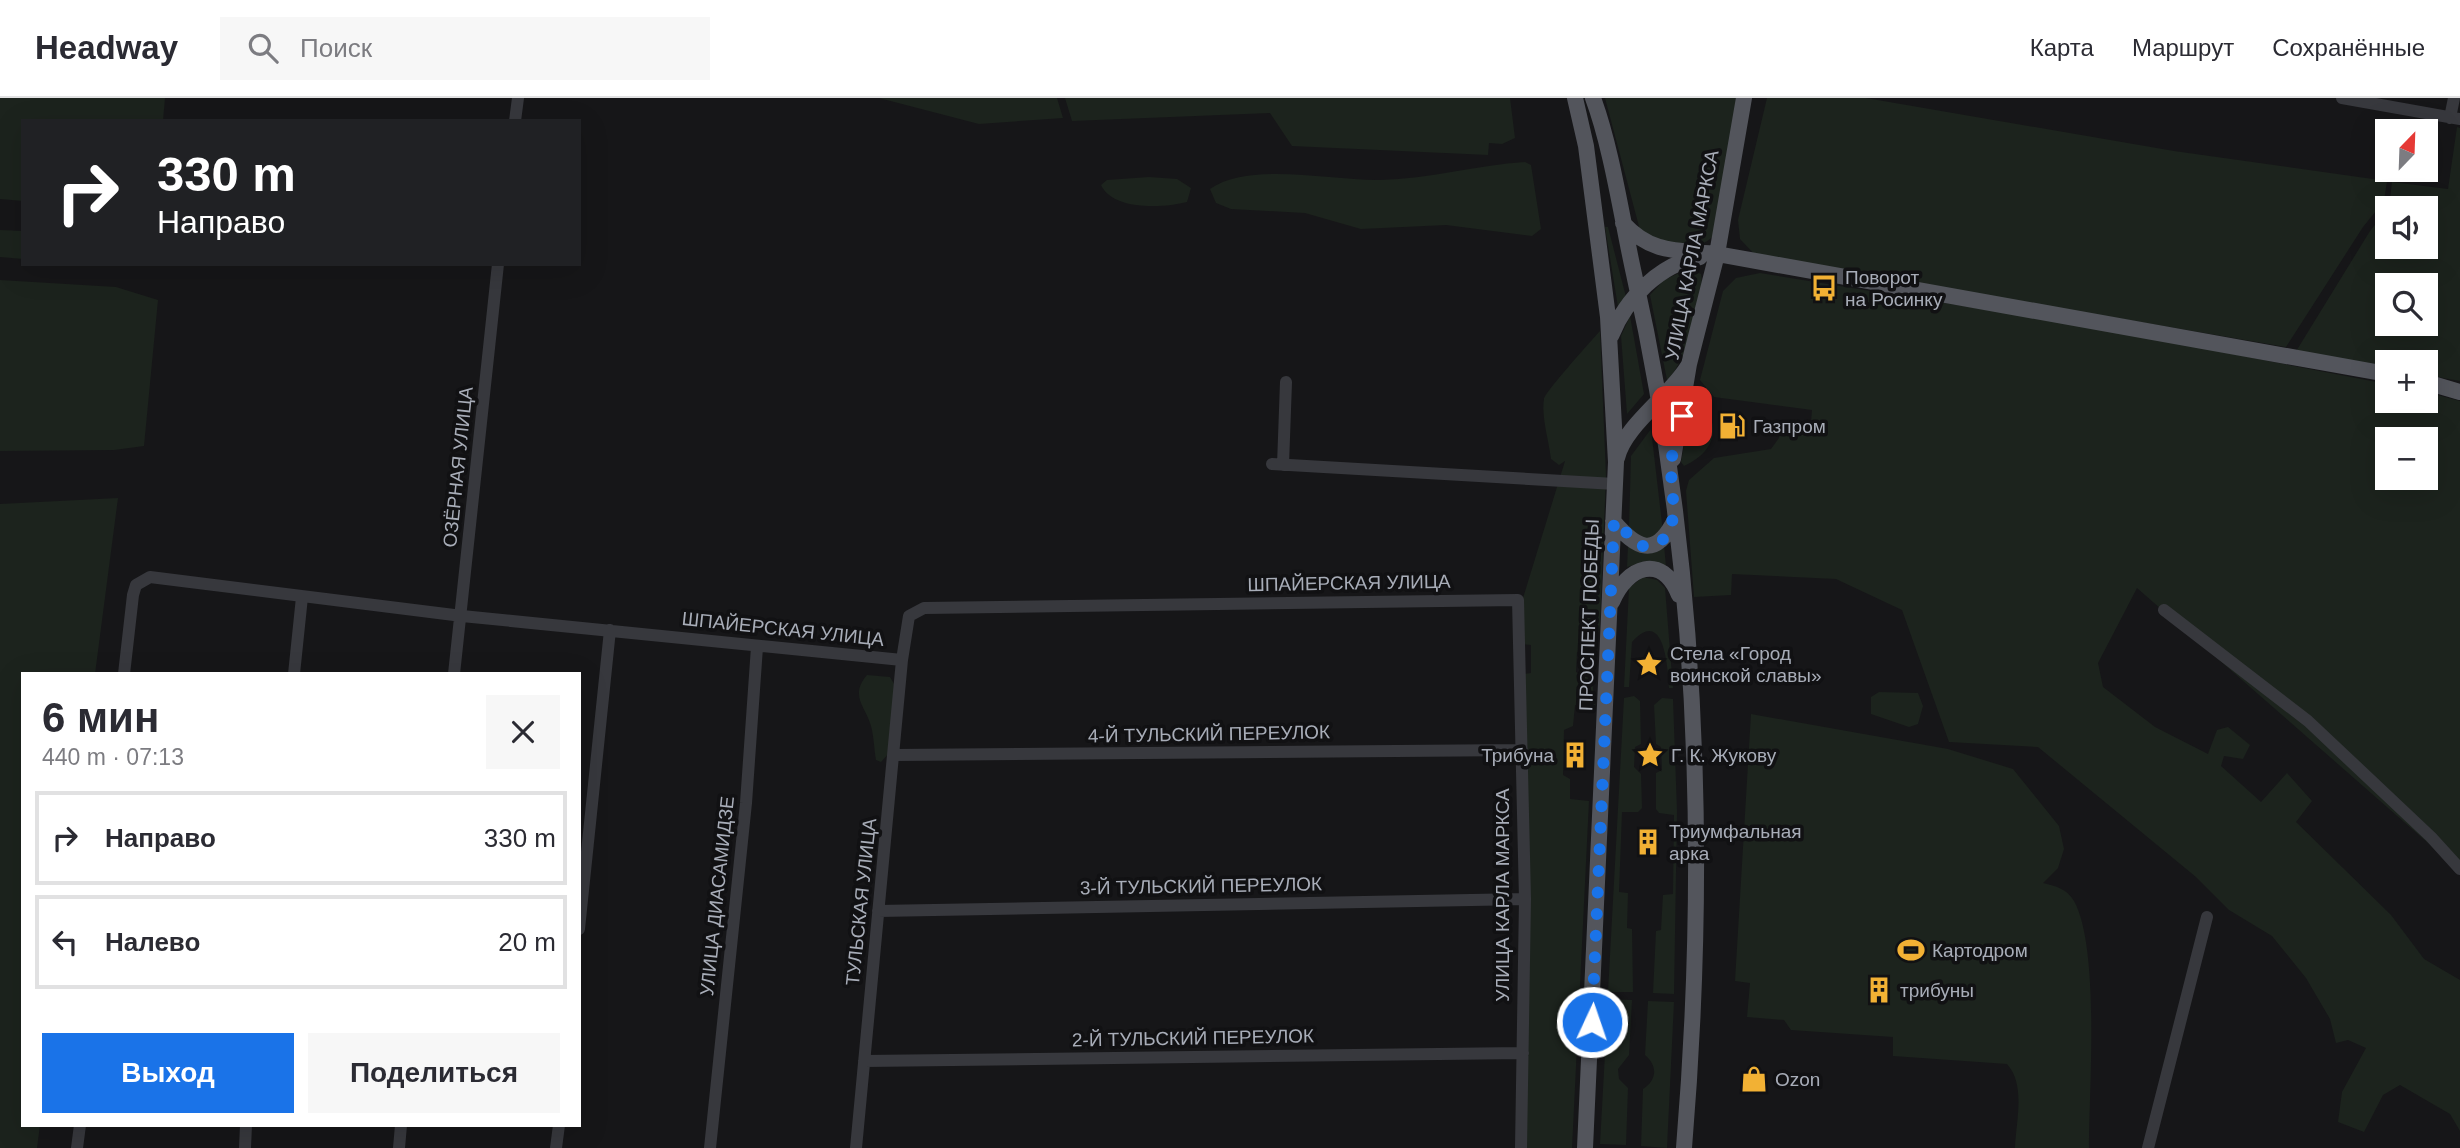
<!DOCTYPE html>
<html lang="ru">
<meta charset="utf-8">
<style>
:root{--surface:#fff;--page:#f7f7f7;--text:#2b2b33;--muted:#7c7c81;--line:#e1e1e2;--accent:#1a73e8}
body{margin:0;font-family:Helvetica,sans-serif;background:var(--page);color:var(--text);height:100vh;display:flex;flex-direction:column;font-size:26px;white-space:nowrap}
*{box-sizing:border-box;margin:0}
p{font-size:23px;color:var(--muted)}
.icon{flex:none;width:38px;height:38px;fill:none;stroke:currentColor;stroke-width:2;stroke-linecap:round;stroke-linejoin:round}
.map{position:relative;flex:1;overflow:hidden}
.sheet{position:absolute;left:21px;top:574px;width:560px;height:455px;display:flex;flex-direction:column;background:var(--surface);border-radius:0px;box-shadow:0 7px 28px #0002}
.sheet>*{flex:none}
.top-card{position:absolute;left:21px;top:21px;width:560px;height:147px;border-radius:0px;box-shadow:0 7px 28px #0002;background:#202124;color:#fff;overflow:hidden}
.needle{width:46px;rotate:23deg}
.buttons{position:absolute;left:2375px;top:21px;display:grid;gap:14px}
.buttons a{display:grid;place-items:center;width:63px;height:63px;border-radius:0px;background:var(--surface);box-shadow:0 7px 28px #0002;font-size:35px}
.pin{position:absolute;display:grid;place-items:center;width:60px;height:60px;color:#fff;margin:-30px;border-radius:14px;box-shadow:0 4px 10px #0006}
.me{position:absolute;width:77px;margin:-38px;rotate:3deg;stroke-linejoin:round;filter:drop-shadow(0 0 5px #0008)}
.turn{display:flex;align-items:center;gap:24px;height:147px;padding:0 21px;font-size:32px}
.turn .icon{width:91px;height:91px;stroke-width:2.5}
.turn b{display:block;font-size:49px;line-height:60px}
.round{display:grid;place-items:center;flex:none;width:74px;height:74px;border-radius:0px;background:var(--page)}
.head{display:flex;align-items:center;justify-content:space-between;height:119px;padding:0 21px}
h1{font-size:42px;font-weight:700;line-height:52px}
.button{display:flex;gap:14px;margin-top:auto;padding:14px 21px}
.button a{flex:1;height:80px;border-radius:0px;background:var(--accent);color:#fff;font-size:28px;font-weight:700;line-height:80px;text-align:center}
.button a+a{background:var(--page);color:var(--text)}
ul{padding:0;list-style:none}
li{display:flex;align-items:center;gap:21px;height:94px;margin:0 14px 10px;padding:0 7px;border:4px solid var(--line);border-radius:0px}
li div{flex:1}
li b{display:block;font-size:26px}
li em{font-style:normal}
header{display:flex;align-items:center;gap:42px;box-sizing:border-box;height:98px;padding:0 35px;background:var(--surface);border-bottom:2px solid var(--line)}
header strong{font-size:33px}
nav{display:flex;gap:38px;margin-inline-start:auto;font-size:24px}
.search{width:490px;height:63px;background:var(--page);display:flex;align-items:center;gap:18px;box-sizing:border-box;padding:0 24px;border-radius:0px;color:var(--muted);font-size:26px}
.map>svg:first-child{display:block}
</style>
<header>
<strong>Headway</strong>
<div class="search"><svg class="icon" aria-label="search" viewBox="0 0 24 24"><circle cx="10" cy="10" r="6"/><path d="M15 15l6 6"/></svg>Поиск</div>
<nav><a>Карта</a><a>Маршрут</a><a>Сохранённые</a></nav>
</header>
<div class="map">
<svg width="2460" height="1050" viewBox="0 0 2460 1050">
<rect width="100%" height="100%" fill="#161618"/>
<path fill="#1c231d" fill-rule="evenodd" d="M0 0H165L163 23H23V103L0 101Z
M879 0H1057L1063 20 979 26Z
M1065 0H1510L1515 40 1502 46 1489 45 1488 57 1292 48 1270 15 1072 23Z
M1605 0H1744L1716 133C1703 159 1663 146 1641 136Z
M1767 0H1866L2174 53 2387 83 2384 103 2363 129 2286 249 1756 158 1740 141 1738 122Z
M2457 29 2460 30V283L2426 277V264H2387V270L2295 255 2370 133 2387 112V149H2426V110H2389L2392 84 2448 91ZM2387 187H2426V226H2387Z
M1525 64 1531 67 1541 131 1532 138 1446 127 1361 131 1305 115 1231 111 1216 105 1210 91C1250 63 1333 83 1380 82 1429 81 1477 67 1525 64Z
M1149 79 1177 81 1191 90 1187 104C1164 110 1113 113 1101 87L1107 82Z
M1605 129H1608L1626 199 1618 209Z
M0 132 23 133V161L0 159Z
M1688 171 1701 176C1706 197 1684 269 1667 282L1650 197 1664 182Z
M1760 175 2093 229 2387 286V303H2426V294L2460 303V773L2137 490 2098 565 2103 589 2155 629 2208 656 2217 632 2228 629 2250 647 2243 661 2224 658 2221 668 2261 704 2287 675 2312 703 2296 724 2391 817 2424 861 2460 882V1033L2450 1016 2400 987 2383 997 2364 1034 2338 1024 2342 994 2366 950 2348 942 2336 945 2330 921 2306 880 2272 838 2229 812 2196 779 2038 649 1949 644 1902 512 1836 481 1732 476 1731 497 1694 499 1686 393 1689 382 1714 360 1771 351 1779 340 1780 323 1811 324 1812 312 1714 299 1700 282 1723 193 1736 180ZM2387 341H2426V380H2387Z
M0 182 116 189 158 202 144 348 114 352 0 353Z
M1630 218 1644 296 1627 316 1621 238Z
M1600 233 1606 378 1600 527 1595 550 1577 554 1576 574 1592 582 1595 607H1575L1573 628 1564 632 1563 677 1570 681V701L1589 703 1572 1050H1526L1524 576 1531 575V547L1523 546V500L1565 363 1559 367 1551 361C1549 343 1541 318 1544 301 1545 294 1591 243 1600 233Z
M1693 298H1697C1721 324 1719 352 1684 368L1681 364Z
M1651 331 1663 434 1656 439 1643 441 1629 430 1631 358Z
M118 400 95 576H23V1027H40L37 1050H0V406Z
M1664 447 1666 469 1646 463 1627 469 1628 448C1642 459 1650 454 1664 447Z
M1643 479 1657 482 1665 490 1673 590H1669C1668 573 1665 507 1632 544L1629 589H1624L1629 490Z
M867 577 890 579 894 586 891 653 881 664 876 662C874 651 874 639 871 628 866 609 849 598 867 577Z
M1879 594 1918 595 1923 608 1918 626 1909 629 1871 616V599Z
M1634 598 1640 603 1641 646 1635 649 1634 669 1641 676 1642 710 1638 714H1622L1619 794 1628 795 1627 830 1632 831 1633 894H1608L1624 600Z
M1662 600 1673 601 1677 713 1674 896 1653 895 1656 833 1661 832 1663 797 1673 796 1674 717 1659 715 1656 711V675L1662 672 1661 649 1656 646 1654 607Z
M1751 616 1948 651 2013 671 2059 728 2064 751 2058 770 2043 785C2056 788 2067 791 2074 803 2100 850 2089 992 2089 1050H2015C2016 1023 2026 987 2007 966L1893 958V939L1791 932 1784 922 1747 919 1750 885 1735 883Z
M1608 901 1632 902 1629 957 1618 971 1619 981 1628 990 1626 1047 1600 1046Z
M1648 903 1674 904 1667 1050 1641 1048 1643 991C1657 982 1658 968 1645 957Z"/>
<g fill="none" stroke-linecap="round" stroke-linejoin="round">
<path stroke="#37383d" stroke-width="12" d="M2342 0 2460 21
M2450 20 2454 0
M515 23 518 0
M1272 366 1615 386
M1283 367 1286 284
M2164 512 2308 623 2431 739 2460 771
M124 576 133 497 136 487 150 479 462 518 902 562 909 518 924 510 1518 502 1525 801 1521 1050
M294 576 302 499
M454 576 498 166
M895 657 1522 652
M878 813 1525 801
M579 831 610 532
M864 963 1523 955
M77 1050 80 1027
M245 1050 246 1027
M399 1050 401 1027
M556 1050 559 1027
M710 1050 746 705 757 549
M856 1050 902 562
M2148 1050 2207 819"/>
<path stroke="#53555c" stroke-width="16" d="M1575 0 1586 48 1608 219 1616 364 1585 1050
M1593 0C1612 51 1622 122 1634 176 1698 460 1708 760 1684 1050
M1623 125C1651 156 1678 152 1717 156L2387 276
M1611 238C1626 201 1659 166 1700 159
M2426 284 2460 294
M1617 360C1624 328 1670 298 1688 268
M1673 361 1689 266 1717 156 1744 0
M1613 423C1637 451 1655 461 1675 422
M1612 504C1627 468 1662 455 1679 497"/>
</g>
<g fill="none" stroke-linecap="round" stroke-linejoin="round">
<path stroke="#1a73e8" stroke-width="12" stroke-dasharray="0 21.6" d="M1592 924 1614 423 1641 448C1687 448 1670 396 1671 367 1672 351 1679 334 1682 318"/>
</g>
<defs>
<g id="bus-bare" transform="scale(2.1)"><path d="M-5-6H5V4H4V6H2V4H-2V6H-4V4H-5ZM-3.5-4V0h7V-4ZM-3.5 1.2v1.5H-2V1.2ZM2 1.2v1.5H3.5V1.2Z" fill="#f2b134" stroke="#111113" stroke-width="2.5" paint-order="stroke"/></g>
<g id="fuel-bare" transform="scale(2.1)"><path d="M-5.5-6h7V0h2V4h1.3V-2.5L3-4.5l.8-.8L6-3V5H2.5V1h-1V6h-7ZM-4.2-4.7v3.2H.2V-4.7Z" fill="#f2b134" stroke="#111113" stroke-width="2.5" paint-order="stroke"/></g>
<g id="sight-bare" transform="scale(2.1)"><path d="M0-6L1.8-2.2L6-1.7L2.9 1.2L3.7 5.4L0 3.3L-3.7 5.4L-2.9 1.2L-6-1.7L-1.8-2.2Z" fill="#f2b134" stroke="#111113" stroke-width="2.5" paint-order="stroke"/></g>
<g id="building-bare" transform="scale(2.1)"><path d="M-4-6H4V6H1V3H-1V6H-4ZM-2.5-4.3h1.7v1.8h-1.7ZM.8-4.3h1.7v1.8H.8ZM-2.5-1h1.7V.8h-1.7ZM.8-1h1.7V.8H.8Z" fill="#f2b134" stroke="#111113" stroke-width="2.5" paint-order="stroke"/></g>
<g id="stadium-bare" transform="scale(2.1)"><path d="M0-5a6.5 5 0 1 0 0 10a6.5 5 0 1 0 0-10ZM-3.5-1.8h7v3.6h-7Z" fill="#f2b134" stroke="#111113" stroke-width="2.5" paint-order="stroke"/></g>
<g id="shop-bare" transform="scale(2.1)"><path d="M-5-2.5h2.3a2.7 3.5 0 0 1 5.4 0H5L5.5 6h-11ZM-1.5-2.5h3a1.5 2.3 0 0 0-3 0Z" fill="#f2b134" stroke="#111113" stroke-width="2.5" paint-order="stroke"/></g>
</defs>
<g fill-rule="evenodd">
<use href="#bus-bare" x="1824" y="190"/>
<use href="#fuel-bare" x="1732" y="328"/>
<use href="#sight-bare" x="1649" y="566"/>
<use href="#building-bare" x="1575" y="657"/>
<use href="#sight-bare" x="1650" y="657"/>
<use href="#building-bare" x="1648" y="744"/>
<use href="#stadium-bare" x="1911" y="852"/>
<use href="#building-bare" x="1879" y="892"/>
<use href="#shop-bare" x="1754" y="981"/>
</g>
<g text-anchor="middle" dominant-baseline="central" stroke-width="7" stroke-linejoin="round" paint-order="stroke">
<g font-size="19" fill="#a8adb8" stroke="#111113">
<text transform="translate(1692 157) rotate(-79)">УЛИЦА КАРЛА МАРКСА</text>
<text transform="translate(458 369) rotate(-84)">ОЗЁРНАЯ УЛИЦА</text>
<text transform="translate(1349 485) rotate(-1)">ШПАЙЕРСКАЯ УЛИЦА</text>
<text transform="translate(1589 517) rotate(-88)">ПРОСПЕКТ ПОБЕДЫ</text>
<text transform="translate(783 531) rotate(6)">ШПАЙЕРСКАЯ УЛИЦА</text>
<text transform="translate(1209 636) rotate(-1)">4-Й ТУЛЬСКИЙ ПЕРЕУЛОК</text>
<text transform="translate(1201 788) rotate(-1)">3-Й ТУЛЬСКИЙ ПЕРЕУЛОК</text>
<text transform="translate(1502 797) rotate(-90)">УЛИЦА КАРЛА МАРКСА</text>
<text transform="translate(717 798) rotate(-84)">УЛИЦА ДИАСАМИДЗЕ</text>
<text transform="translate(861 804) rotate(-84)">ТУЛЬСКАЯ УЛИЦА</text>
<text transform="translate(1193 940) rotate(-1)">2-Й ТУЛЬСКИЙ ПЕРЕУЛОК</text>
</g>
<g font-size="19" fill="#a8adb8" stroke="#111113" text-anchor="start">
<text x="1845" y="179">Поворот<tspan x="1845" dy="22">на Росинку</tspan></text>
<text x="1753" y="328">Газпром</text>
<text x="1670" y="555">Стела «Город<tspan x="1670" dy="22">воинской славы»</tspan></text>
<text x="1554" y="657" text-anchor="end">Трибуна</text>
<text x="1671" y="657">Г. К. Жукову</text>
<text x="1669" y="733">Триумфальная<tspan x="1669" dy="22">арка</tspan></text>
<text x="1932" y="852">Картодром</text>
<text x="1900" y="892">трибуны</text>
<text x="1775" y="981">Ozon</text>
</g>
</g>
</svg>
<div class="buttons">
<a><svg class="needle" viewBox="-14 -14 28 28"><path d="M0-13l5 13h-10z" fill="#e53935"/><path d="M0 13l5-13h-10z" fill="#7c7c81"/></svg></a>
<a><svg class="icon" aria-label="sound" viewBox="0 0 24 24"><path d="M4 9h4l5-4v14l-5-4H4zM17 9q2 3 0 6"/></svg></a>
<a><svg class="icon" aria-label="search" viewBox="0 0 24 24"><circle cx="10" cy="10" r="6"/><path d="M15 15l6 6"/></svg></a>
<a>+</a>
<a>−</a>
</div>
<div class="pin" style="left:1682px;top:318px;background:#d93025"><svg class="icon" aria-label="arrive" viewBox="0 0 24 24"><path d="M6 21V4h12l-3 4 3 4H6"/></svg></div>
<svg class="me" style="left:1592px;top:924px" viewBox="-20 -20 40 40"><circle r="17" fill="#1a73e8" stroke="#fff" stroke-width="3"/><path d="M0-11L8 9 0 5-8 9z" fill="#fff"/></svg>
<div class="top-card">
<div class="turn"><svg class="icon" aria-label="right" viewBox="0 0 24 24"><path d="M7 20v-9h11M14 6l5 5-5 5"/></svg><div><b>330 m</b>Направо</div></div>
</div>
<section class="sheet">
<div class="head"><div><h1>6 мин</h1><p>440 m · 07:13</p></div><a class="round"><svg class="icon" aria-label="close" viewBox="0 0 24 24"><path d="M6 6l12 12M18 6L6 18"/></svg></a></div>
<ul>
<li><svg class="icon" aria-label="right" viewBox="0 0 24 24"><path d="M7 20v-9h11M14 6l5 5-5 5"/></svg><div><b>Направо</b></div><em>330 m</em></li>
<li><svg class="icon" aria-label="left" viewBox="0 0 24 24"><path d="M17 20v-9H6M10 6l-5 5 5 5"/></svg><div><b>Налево</b></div><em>20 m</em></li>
</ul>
<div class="button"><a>Выход</a><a>Поделиться</a></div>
</section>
</div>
